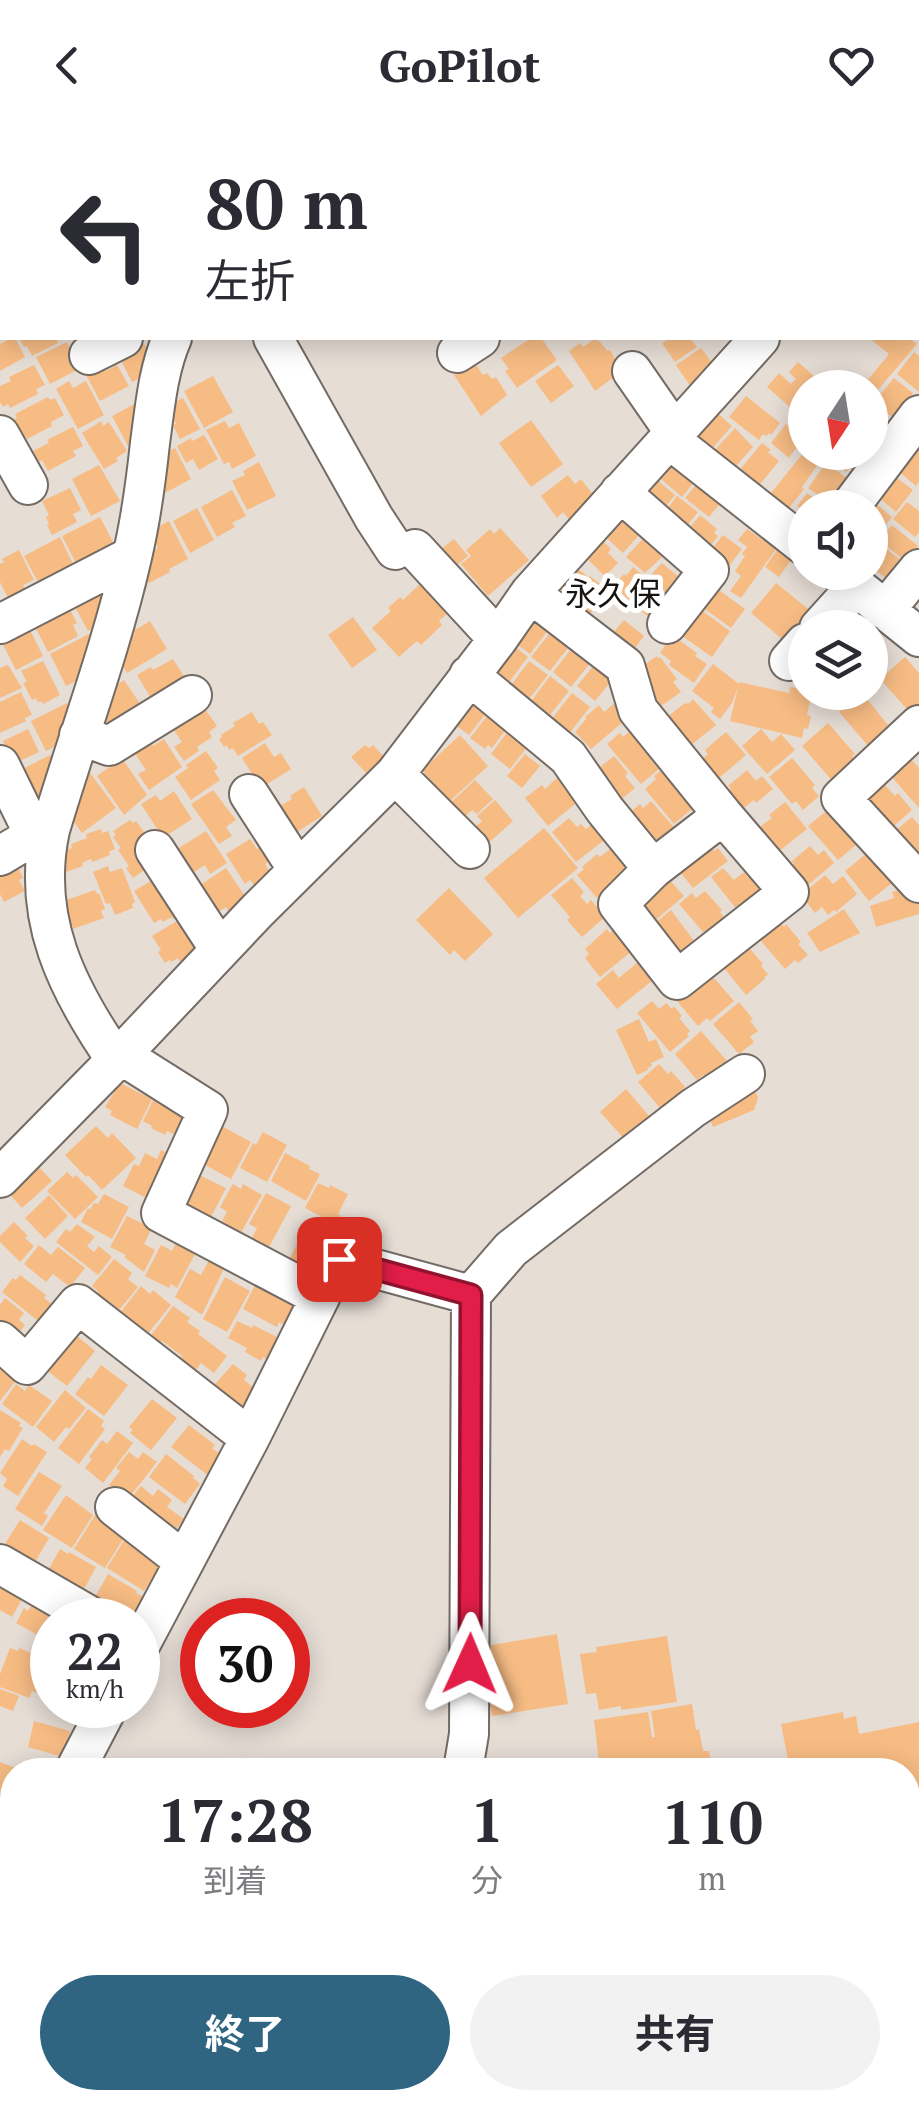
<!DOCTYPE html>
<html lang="ja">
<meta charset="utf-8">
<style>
:root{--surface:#fff;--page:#f2f2f3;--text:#2b2b33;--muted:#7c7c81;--accent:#306581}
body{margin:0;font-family:"PT Serif","Noto Sans JP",serif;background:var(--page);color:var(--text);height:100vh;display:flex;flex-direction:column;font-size:38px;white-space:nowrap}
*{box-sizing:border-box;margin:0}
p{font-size:32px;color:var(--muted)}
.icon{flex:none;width:55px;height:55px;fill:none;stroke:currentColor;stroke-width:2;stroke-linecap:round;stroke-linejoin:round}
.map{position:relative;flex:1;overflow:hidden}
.sheet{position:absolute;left:0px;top:1628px;width:920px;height:352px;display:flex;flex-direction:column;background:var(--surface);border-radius:40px 40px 0 0;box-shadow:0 5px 25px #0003}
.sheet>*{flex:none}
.hud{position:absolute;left:0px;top:0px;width:920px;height:210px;box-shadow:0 5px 25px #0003;background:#fff;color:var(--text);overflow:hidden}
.needle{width:65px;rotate:192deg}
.buttons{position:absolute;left:788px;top:240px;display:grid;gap:20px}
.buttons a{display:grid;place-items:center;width:100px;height:100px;border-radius:50%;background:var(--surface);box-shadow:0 5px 25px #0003;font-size:50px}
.speed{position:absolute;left:30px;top:1468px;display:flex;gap:20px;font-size:50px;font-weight:700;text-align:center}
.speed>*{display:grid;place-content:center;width:130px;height:130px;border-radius:50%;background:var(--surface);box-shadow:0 5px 25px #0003;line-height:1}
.speed small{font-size:25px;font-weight:400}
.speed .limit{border:15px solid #d22;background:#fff;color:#111}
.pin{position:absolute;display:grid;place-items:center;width:85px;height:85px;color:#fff;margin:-42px;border-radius:20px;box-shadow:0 5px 15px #0006}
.me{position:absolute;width:110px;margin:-55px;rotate:1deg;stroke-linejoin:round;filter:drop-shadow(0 0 8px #0008)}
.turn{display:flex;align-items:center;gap:35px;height:210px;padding:0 40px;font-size:45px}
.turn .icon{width:130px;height:130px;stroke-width:2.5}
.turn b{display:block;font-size:70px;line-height:85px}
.eta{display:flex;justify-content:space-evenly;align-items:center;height:170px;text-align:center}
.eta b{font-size:60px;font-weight:700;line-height:70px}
.cta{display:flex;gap:20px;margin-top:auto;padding:20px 40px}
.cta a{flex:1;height:115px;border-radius:60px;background:var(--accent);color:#fff;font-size:40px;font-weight:700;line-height:115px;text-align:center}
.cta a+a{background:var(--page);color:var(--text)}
header{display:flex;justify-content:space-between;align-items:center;height:130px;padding:0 40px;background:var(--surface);font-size:45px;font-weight:700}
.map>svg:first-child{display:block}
</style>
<header><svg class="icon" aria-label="back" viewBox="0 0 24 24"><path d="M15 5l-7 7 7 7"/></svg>GoPilot<svg class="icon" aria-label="heart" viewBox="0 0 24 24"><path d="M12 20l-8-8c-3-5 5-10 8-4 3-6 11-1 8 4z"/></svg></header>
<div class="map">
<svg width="919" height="1978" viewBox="0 0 919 1978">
<rect width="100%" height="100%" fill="#e6ddd5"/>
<path fill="#82d5b1" d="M191 1968H299V1978H164Z"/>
<path fill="#f7bc84" d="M11 208H15L25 227 0 241V214Z
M19 208H56L58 213 32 226 27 216 24 217Z
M531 208H541L557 230 517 258 505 241 509 239 501 228Z
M596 208 608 221 610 220 622 241 595 261 569 221 580 213 583 217Z
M670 208H690L697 217 675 232 662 213Z
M869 208H910L917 214 870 269V258H861L889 224Z
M142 210 152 229 148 244 132 252 117 223Z
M67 212 77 232 74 233 77 240 50 254 36 227Z
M701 218 714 235 691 257 676 235Z
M914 222 919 226V262L897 244Z
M474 232 483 245 487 243 492 249 496 247 507 265 481 286 454 245Z
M798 232 824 255 822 258H805V276L798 284 767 257 779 243 791 254 796 249 789 242Z
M103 234 106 241 117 235 129 256 100 271 85 243Z
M34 235 45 255 36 259 38 264 10 278 8 274 3 277 0 272V256L11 251 9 247Z
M558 235 574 256 551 273 535 251Z
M213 246 233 282 204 298 184 261Z
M894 248 913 263 893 288 874 272Z
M69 251 73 258 86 251 104 285 78 299 56 259Z
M746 266 780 293 771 305 769 303 766 306 763 304 759 310 729 287Z
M48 267 50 270 55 268 64 285 51 292 52 296 27 309 25 306 21 308 12 290 17 288 15 284Z
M183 268 200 299 180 309 173 295 176 294 167 276Z
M140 271 137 312 128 316 112 286Z
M715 281 732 296 710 321 693 306Z
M870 286 875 289 877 286 889 295 872 316 870 314Z
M531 290 563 334 531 357 499 313Z
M101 291 103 296 109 292 127 321 116 328 118 331 104 339 82 303Z
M225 291 229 298 239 293 256 326 232 339 229 332 224 334 206 300Z
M786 294 793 299 795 296 805 303V318L801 322 796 318 789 328 771 313Z
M73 297 83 316 73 321 76 326 48 341 42 330 38 332 33 321 49 313 47 310Z
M735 298 753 317 736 336 730 331 726 336 712 323Z
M204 305 218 329 199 340 193 329 186 333 177 316 191 308 192 311Z
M762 313 771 320 768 322 779 331 756 359 737 343Z
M175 318 191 349 161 365 160 326Z
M905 318 914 325 919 318V351L916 356 891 335Z
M804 322H818L823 327 802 357 804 359 789 378 771 363Z
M831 322H866L869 325 855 343 849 338 846 342 827 328Z
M669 327 699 346 682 367 655 344Z
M259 332 276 366 247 380 232 351 245 345 243 341Z
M826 333 851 351 833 375 808 358Z
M99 335 120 371 91 386 72 349Z
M889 342 913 360 896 382 872 362Z
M568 345 575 354 581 349 598 371 571 392 563 382 557 388 541 366Z
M656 349 675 365 662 381 643 365Z
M699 351 723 370 709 387 685 368Z
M70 358 81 380 73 384 77 392 52 405 47 395 49 394 46 387 49 385 42 371Z
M232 360 246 386 232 393 235 397 217 407 201 377Z
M807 363 828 378H805V403L792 394 802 379 797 376Z
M677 366 698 382 681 403 661 387Z
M873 371 892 387 873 410 870 408V378Z
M907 372 919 381V402L915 407 893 389Z
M197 378 214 410 190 423 173 391Z
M618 380 640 404 623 423 599 401Z
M700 385 717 399 714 403 718 406 704 423 683 406Z
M100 387 116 418 78 437 62 406Z
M169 391 188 429 169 439 170 442 149 453 143 441 145 431 153 427 151 422 158 418 152 405V400Z
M892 395 918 416 905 431 879 410Z
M500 398 529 430 488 466 461 434 471 426 466 420 490 399 494 404Z
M747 399 776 419 741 468 730 461 741 446 735 441 745 426 742 424 747 417 738 410Z
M647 404 665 420 660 425 662 427 645 443 626 427Z
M723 405 742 419 726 440 704 429Z
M60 407 74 436 39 454 24 426Z
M599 407 611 419 608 423 618 433 605 446 582 424Z
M454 409 468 426 450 441 435 424Z
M876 411 902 431 887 449 870 436V419Z
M782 413 796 423 779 447 765 437Z
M19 420 34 450 23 455 27 463 10 472 0 452V434L4 432 2 429Z
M662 433 686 453 653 491 613 456 624 444 626 446 633 437 647 449Z
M572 434 587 446 563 476 548 465Z
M590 446 609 461 586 489 568 474Z
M106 447 108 491 88 501 69 466Z
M421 453 431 465 434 462 451 480 439 491 442 495 421 515 417 511 399 527 372 498 391 481 388 478 400 467 403 470Z
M776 453 813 483 788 514 751 483Z
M716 458 745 479 731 498 702 477Z
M68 476 77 493 73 495 78 506 48 522 31 489Z
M701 480 730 501 712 527 682 506Z
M532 482 549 499 530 524 511 510Z
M353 487 377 520 352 538 328 505Z
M624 490 644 506 629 526 608 509Z
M150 491 167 519 127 543 117 527 130 519 125 509 135 503 133 501Z
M29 498 43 526 16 540 0 509Z
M91 503 98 516 91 530 83 534 88 545 66 556 50 524Z
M550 503 558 509 560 506 571 514 550 541 531 527Z
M672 505 697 523 695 526 707 534 694 553 669 535 671 531 660 523Z
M509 512 528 527 503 560 487 541Z
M572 518 591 532 571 557 553 542Z
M657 526 658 529 660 527 677 549 673 552 681 562 658 578 637 540Z
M905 527 919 543V581L913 586 880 549Z
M173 529 187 551 155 575 137 545 151 537 153 540Z
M598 530 616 545 595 571 577 556Z
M43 531 60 565 43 574 41 571 38 572 36 568 32 570 23 553 27 552 21 541Z
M529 531 548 545 526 573 508 559Z
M713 534 739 554V552L789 563 790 557 812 562 807 585 811 586 808 599 804 598 802 608 730 591 738 557 732 573 720 589 711 582 714 578 692 561Z
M8 535 22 558 0 568V538Z
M550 546 569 561 550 585 541 578 538 581 529 574Z
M124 550 145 581 107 602 99 590 106 584 100 575 114 565 110 559Z
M21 562 32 585 25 588 26 591 0 603V572Z
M469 562 490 578 469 605 450 591Z
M572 563 590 577 565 609 547 595Z
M862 563 892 600 870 618 839 582Z
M693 569 716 595 685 620 662 591 685 573 688 574Z
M617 571 630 586 591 619 575 602 586 589 585 587 599 575 604 582Z
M67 573 73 585 63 590 66 597 59 601 64 612 46 621 31 591Z
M205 579 217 596 209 602 212 607 197 617 199 621 184 631 174 617 182 612 171 596 194 581 197 585Z
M491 581 510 594 492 618 488 615 485 619 470 608Z
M252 582 259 594 263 592 272 605 238 626 233 618 229 620 227 615 224 617 219 609 222 607 221 605 235 596 233 593Z
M828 593 855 624 852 626 858 634 835 654 802 616Z
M635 597 655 626 651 630 659 639 641 654 607 614 620 603 623 607Z
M28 599 39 622 13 634 3 611Z
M761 599 772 612 781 604 795 620 767 644 742 616Z
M508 601 531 612 510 639 491 624Z
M726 602 746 625 712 654 696 635 708 624 705 620Z
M460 605 488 636 450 671 422 640Z
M164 609 182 637 149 660 138 644 146 640 134 622 151 611 153 616Z
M265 613 274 627 281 623 291 639 261 658 242 628Z
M365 615 369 618 373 615 389 632 372 649 351 627Z
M206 621 218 638 214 641 220 650 191 670 175 647 188 638 186 635Z
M525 624 540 636 522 658 507 646Z
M50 625 56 635 45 671 32 681 13 644Z
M614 626 628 643 625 646 635 658 616 674 589 646Z
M909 627 919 638V678L890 645Z
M122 628 147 665 124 685 97 646Z
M792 628 815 655 812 658 819 666 803 680 796 671 792 674 769 647Z
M666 636 693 674 690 676 692 679 674 694 645 659 656 649 654 646Z
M88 640 116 678 82 703 69 685Z
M747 640 756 651 762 646 773 659 756 673 754 670 740 681 725 663 731 658 728 656Z
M558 647 576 668 573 671 575 674 548 696 525 668 542 655 545 659Z
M475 650 493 669 477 684 472 680 460 691 446 677Z
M880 650 895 666 898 663 912 680 886 703 857 669Z
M304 657 322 686 292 705 275 679 292 669 290 666Z
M213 660 236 690 226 697 232 706 219 714 191 674Z
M174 661 192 689 163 708 141 674 156 665 160 671Z
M495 670 513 691 485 716 471 701 482 691 477 686Z
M651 671 678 702 663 715 658 709 649 717 623 688 640 674 643 678Z
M785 672 807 699 773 726 753 702 772 688 769 685Z
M830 678 851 702 848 705 856 715 838 730 808 696Z
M912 687 919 695V733L890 705Z
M569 688 577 697 581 694 586 699 595 692 607 708 576 732 552 702Z
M130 690 133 693 136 691 151 712 153 734 133 748 126 738 129 736 118 720 121 718 113 707 116 705 113 701Z
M544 698 578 738 518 788 484 748Z
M101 699 102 703 108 701 115 719 109 722 110 725 92 732 91 729 82 733 83 736 55 746 51 726 72 718 71 714 87 708 86 704Z
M206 701 227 733 210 744 205 735 189 745 174 721Z
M250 709 257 719 260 717 269 731 265 734 271 744 254 755 250 750 245 754 226 724Z
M705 710 714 721 718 718 728 731 693 758 676 737Z
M615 715 629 731 624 735 629 742 597 768 577 745 584 739 582 737 597 724 600 727Z
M810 716 818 725 824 720 834 733 800 762 784 742 794 734 792 731Z
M866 724 878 739 883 734 896 750 869 771 845 741Z
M14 730 23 748 19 750 25 761 4 772 0 764V738Z
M108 736 110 742 122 738 135 772 132 774 133 778 115 785 110 773 106 774 93 742Z
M226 738 247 769 228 781 226 777 212 786 194 759Z
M723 738 734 750 744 742 749 748 765 750 764 767 741 785 711 747Z
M825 745 833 754 843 746 857 764 836 782 834 780 828 785 822 777 815 783 801 765Z
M666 746 684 766 651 794 634 773Z
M572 748 584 762 580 766 587 774 591 770 605 787 582 807 567 790 570 787 551 765Z
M154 749 182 783 173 789 172 787 163 792 161 789 154 793 134 761Z
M449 758 493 804 465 831 454 820 450 825 416 790Z
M905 758 911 764 914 772 919 771V784L876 797 870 776 894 768 892 762Z
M95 760 97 764 99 763 105 779 101 781 104 788 73 799 72 795 64 798 55 774Z
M705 761 722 780 720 782 728 793 709 809 679 774 692 763 696 768Z
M844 779 860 803 820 822 807 803Z
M671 780 700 819 686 831 648 799Z
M182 788 194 807 190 809 197 821 182 835 178 828 171 832 169 830 165 833 158 822 161 820 152 806Z
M777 789 784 797 786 794 801 812 798 814 808 825 798 833 795 830 785 839 755 804Z
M607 799 610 803 614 799 632 821 600 847 585 828 589 824 585 819Z
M745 813 763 834 761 836 768 844 764 848 765 849 746 865 720 833Z
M638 832 653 850 617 879 596 854 613 840 619 848Z
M711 848 715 849 734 871 710 891 707 888 698 896 676 870 684 863 688 868Z
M652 871 659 879 666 873 672 879 674 876 682 886 679 888 690 901 687 904 689 906 670 922 637 883Z
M739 872 753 889 750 891 758 901 750 907 754 912 739 924 713 894Z
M639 889 649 912 656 909 664 927 651 933 652 936 647 938 648 940 637 945 616 900Z
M701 901 727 931 706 949 703 945 697 950 675 924Z
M659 934 668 944 671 941 685 957 679 963 683 969 665 984 638 952Z
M751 950 758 968 754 980 713 997 706 979Z
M120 953 152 969 137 999 110 985 112 981 105 977Z
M626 959 649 986 642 992 648 998 629 1014 600 982Z
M157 962 193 980 180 1007 167 1001 165 1005 151 998 152 996 143 991Z
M218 994 251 1012 231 1049 198 1031Z
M96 996 108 1008 112 1003 136 1028 102 1060 88 1045 86 1047 65 1025Z
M263 1002 287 1015 267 1052 240 1038 253 1013 256 1015Z
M161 1020 175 1027 150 1070 123 1056 134 1034 139 1036 145 1023 157 1029Z
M285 1023 310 1036 309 1039 320 1044 306 1071 271 1051Z
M32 1030 52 1051 22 1078 3 1057Z
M67 1042 73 1048 76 1045 98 1067 75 1089 47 1061Z
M193 1042 226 1058 211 1087 205 1083 201 1090 184 1077Z
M318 1053 329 1058 330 1055 348 1064 338 1084 341 1086 337 1095 305 1078Z
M233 1054 241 1059 243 1054 262 1065 238 1108 222 1100 226 1093 222 1091 227 1082 220 1077Z
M266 1063 291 1076 267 1121 250 1112 257 1098 249 1094Z
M104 1064 129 1077 112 1109 81 1092 88 1078 90 1080 94 1073 98 1074Z
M49 1065 68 1086 45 1109 25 1088Z
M127 1086 152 1098 144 1114 155 1120 144 1142 124 1127 126 1125 110 1117Z
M312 1087 341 1103 317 1145 289 1129Z
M14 1092 28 1106 25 1108 34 1116 20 1132 0 1112V1106Z
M77 1094 95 1107 87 1116 94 1122 99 1116 112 1127 98 1145 56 1112 66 1099 70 1102Z
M177 1111 189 1117 188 1120 195 1124 177 1158 171 1154 169 1158 145 1146 161 1115 172 1121Z
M39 1115 51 1125 58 1117 85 1138 70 1157 53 1144 46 1152 24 1134Z
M210 1128 225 1136 202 1185 175 1167 190 1139 201 1145Z
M114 1129 132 1143 128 1149 138 1157 116 1184 94 1167 98 1161 92 1156Z
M20 1145 46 1165 44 1168 57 1178 43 1195 2 1162 13 1148 16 1150Z
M225 1147 250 1161 227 1202 203 1189Z
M256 1153 270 1160 269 1162 299 1177 288 1197 279 1192 277 1197 243 1179Z
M141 1156 150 1164 153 1160 171 1175 146 1206 119 1184Z
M5 1168 24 1183 19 1190 25 1195 13 1211 0 1201V1175Z
M173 1176 190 1188 187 1192 200 1201 198 1204 227 1226 214 1243 201 1233 193 1244 177 1232 182 1226 162 1211 159 1216 149 1208Z
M237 1191 252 1198 253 1195 281 1209 270 1231 263 1227 261 1231 245 1222 247 1218 228 1208Z
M70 1200 95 1221 67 1256 41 1236Z
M0 1229 20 1245 0 1271Z
M233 1234 247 1245 244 1250 258 1261 240 1283 208 1262Z
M101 1235 128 1255 104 1286 75 1264 88 1247 91 1249Z
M16 1254 25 1261 29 1255 52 1271 33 1297 2 1274Z
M65 1260 86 1278 69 1299 66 1297 54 1312 36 1297Z
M152 1269 177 1288 151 1320 130 1303 133 1300 129 1297Z
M88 1279 104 1291 101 1296 105 1299 79 1334 58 1318Z
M0 1280 21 1293 19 1296 23 1298 9 1321 5 1319 0 1327Z
M189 1295 215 1315 212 1318 224 1327 209 1346 171 1317Z
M117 1301 133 1313 103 1353 85 1338 92 1329 89 1327 102 1310 107 1314Z
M22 1309 32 1316 34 1314 47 1322 18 1366 3 1356 7 1349 0 1343Z
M129 1322 138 1329 143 1322 157 1332 128 1369 109 1355 120 1341 116 1338Z
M166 1324 194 1346 193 1348 200 1354 185 1374 149 1347Z
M39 1342 62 1356 44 1383 48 1386 42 1396 15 1379Z
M141 1356 153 1366 158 1359 172 1370 167 1377 184 1389 170 1407 127 1373Z
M66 1365 93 1385 72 1418 43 1400Z
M97 1382 128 1401 105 1438 74 1419Z
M20 1390 49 1408 31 1439 1 1420Z
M128 1404 161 1434 144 1461 107 1438Z
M60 1419 68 1424 69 1422 96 1437 82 1463 47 1442Z
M108 1444 137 1461 136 1463 144 1467 131 1489 94 1469Z
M0 1446 22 1469 12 1487 0 1480Z
M37 1465 74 1490H52V1513L16 1493 24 1478 28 1481Z
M557 1504 568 1574 492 1586 480 1517Z
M667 1506 677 1572 621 1580V1576L599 1580 596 1563 586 1564 580 1524 597 1522 596 1517Z
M10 1518 18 1521 19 1518 31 1523 30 1525 52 1534V1552L47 1567 32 1561 29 1568 0 1557V1544Z
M0 1559 19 1566 13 1581 0 1576Z
M692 1574 696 1600 699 1599 703 1621H709L712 1640H600L594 1590 648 1582 652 1607H655L651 1581Z
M843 1582 844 1589 856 1586 859 1604 919 1592V1735L908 1737V1693L917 1691 911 1664 908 1665V1640H860L859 1636 837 1640H790L781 1594Z
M34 1591 70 1601 63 1627 28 1617Z
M0 1632 21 1640H12V1682L0 1677Z
M12 1859V1902L0 1906V1863Z
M919 1887V1926L908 1929V1890Z
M12 1925V1968L26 1969 0 1976V1928Z
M305 1968H346V1978H306Z
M368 1968H404L405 1978H369Z
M440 1968H469L471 1978H442Z
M472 1968H533L535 1978H474Z
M544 1968H568L569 1978H545Z"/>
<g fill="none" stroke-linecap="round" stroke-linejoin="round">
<g stroke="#736b64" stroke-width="42">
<path id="minor" d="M347 0 348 2
M498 0 500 2
M651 0 652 2
M724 0 726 2
M863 0 865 2
M235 2 241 0
M918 35 919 34
M0 115 2 113
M918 136 919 137
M273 208 374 388 395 420
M457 223 480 208
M89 225 123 208
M632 241 675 303
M0 305 28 355
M669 309 805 416
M620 362 709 440 667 494
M849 378 919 285
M415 419 498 509
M838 442 919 507
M530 463 625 536 638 580 723 685
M885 480 919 439
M0 494 132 426
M819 498 856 457
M789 531 805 513
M469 545 568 627 605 680 653 739
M919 595 841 668 919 753
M79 605 109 616 192 565
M0 635 44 725
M395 644 470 719
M249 664 298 740
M723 685 789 762 677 850 618 774 653 739Z
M155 720 220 820
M0 726 35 705
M121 925 208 980 161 1083 320 1167
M116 930C67 859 31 788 50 700 77 609 111 519 132 427 141 389 146 351 150 313 155 277 158 240 172 208
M0 1048 121 925 257 781 395 644 498 509 530 463 760 208
M471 1165 511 1119 693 978 745 944
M0 1211 27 1235 78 1174 250 1308
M115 1377 184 1431
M0 1434 97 1490
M138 1519 250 1308 339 1129 471 1165 469 1604 463 1640
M75 1640 109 1575
M908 1767 919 1764
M0 1805 12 1776
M83 1978 120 1968
M420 1978 422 1968"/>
</g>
<use href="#minor" stroke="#fff" stroke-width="38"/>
</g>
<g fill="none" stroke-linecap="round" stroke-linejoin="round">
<g stroke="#92132f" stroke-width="25">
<path id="route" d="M339 1129 471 1165 470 1534"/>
</g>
<use href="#route" stroke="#e11d48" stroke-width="18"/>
</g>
<g text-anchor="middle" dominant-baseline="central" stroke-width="10" stroke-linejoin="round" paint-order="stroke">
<g font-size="32" fill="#171411" stroke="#fff">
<text x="613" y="463">永久保</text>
</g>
</g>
</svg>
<div class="buttons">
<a><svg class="needle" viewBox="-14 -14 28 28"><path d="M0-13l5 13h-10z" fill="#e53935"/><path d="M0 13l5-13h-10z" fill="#7c7c81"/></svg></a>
<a><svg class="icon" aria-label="sound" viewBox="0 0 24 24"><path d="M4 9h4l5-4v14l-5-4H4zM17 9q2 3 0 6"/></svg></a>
<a><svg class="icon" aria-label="layers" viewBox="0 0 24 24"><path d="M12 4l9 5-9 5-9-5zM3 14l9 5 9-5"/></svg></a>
</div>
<div class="speed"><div>22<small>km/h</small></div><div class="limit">30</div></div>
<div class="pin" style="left:339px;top:1129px;background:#d93025"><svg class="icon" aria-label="arrive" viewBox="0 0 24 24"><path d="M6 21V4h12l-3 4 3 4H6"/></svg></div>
<svg class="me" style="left:470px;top:1534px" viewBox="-20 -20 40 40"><path d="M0-17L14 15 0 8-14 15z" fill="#e11d48" stroke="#fff" stroke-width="4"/></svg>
<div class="hud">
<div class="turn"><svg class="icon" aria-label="left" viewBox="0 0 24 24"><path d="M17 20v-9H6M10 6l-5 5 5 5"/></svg><div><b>80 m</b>左折</div></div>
</div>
<section class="sheet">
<div class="eta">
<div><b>17:28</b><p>到着</p></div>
<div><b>1</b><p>分</p></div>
<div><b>110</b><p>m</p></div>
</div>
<div class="cta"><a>終了</a><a>共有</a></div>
</section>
</div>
